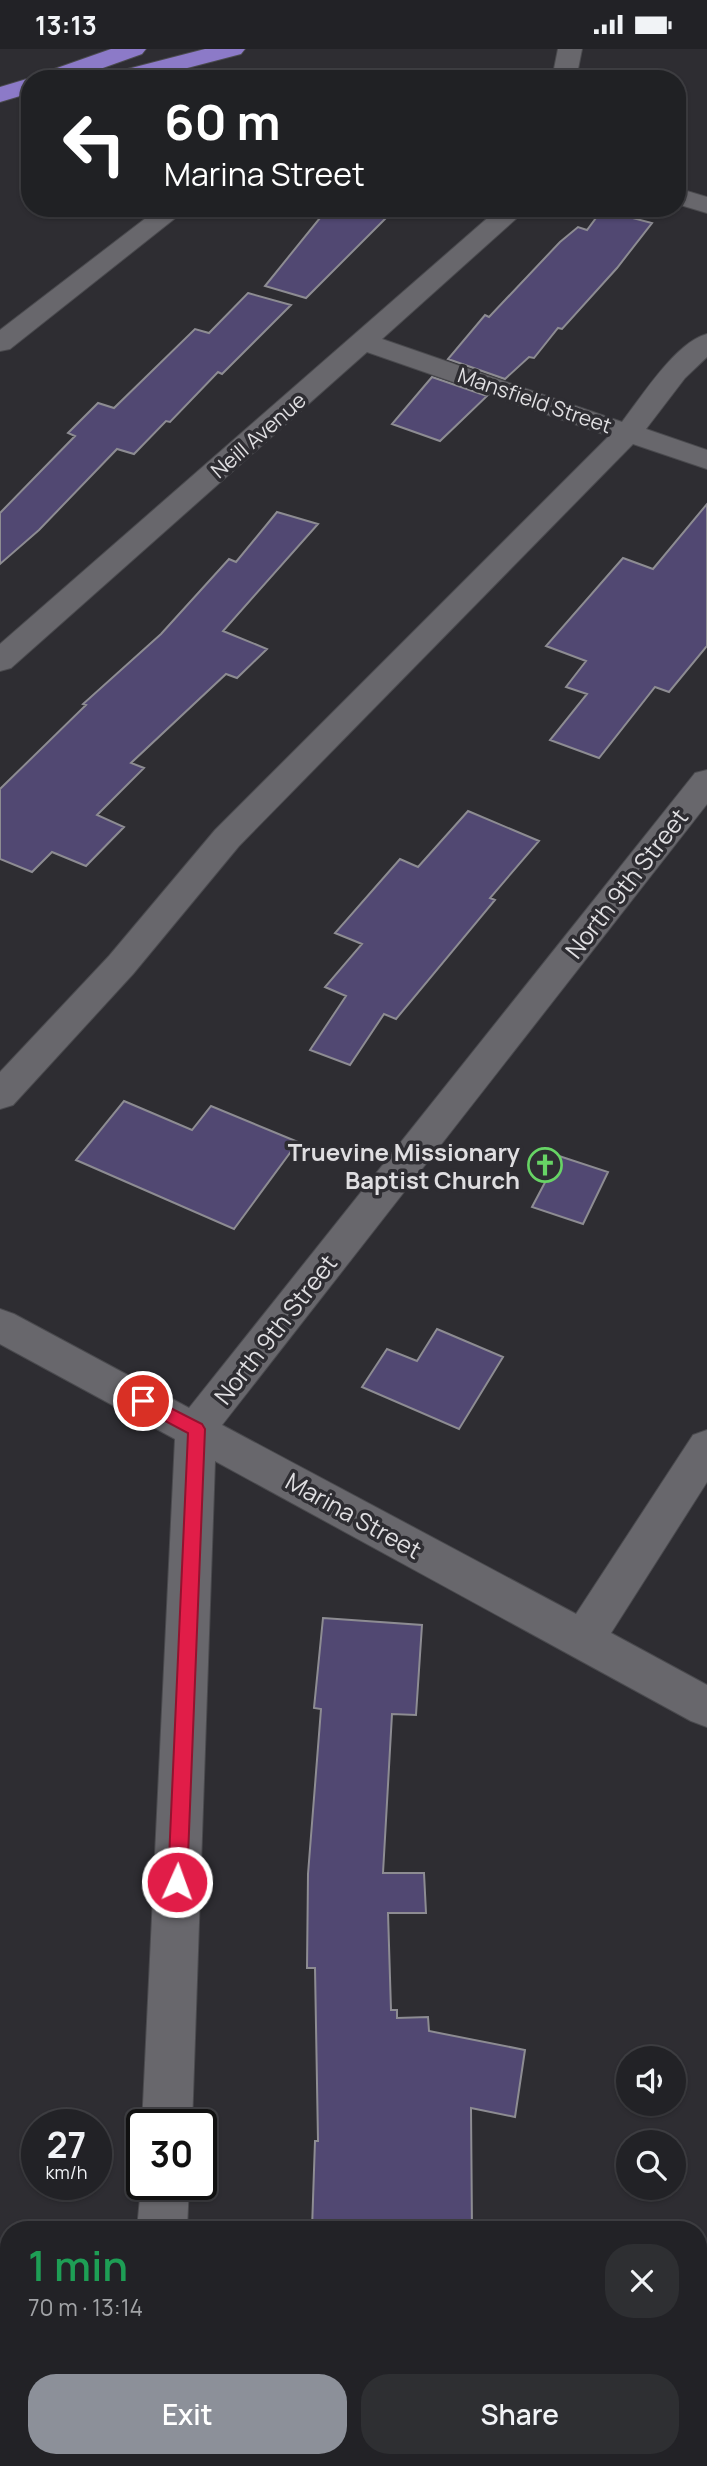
<!DOCTYPE html>
<meta charset="utf-8">
<style>
:root{--surface:#222226;--page:#2e2f32;--text:#f1f3f6;--muted:#a2a4a7;--line:#3f3f43;--accent:#8c9099}
body{margin:0;font-family:Manrope,sans-serif;background:var(--page);color:var(--text);height:100vh;display:flex;flex-direction:column;font-size:26px;white-space:nowrap}
*{box-sizing:border-box;margin:0}
p{font-size:23px;color:var(--muted)}
.icon{flex:none;width:38px;height:38px;fill:none;stroke:currentColor;stroke-width:2;stroke-linecap:round;stroke-linejoin:round}
.map{position:relative;flex:1;overflow:hidden}
.side{position:absolute;left:0px;top:2172px;width:707px;height:247px;display:flex;flex-direction:column;background:var(--surface);border-radius:28px 28px 0 0;box-shadow:0 2px 5px #0004,0 0 0 2px var(--line)}
.side>*{flex:none}
.hud{position:absolute;left:21px;top:21px;width:665px;height:147px;border-radius:28px;box-shadow:0 2px 5px #0004,0 0 0 2px var(--line);background:#202124;color:#fff;overflow:hidden}
.fabs{position:absolute;left:616px;top:1997px;display:grid;gap:14px}
.fabs a{display:grid;place-items:center;width:70px;height:70px;border-radius:50%;background:var(--surface);box-shadow:0 2px 5px #0004,0 0 0 2px var(--line);font-size:35px}
.speed{position:absolute;left:21px;top:2060px;display:flex;gap:14px;font-size:35px;font-weight:700;text-align:center}
.speed>*{display:grid;place-content:center;width:91px;height:91px;border-radius:50%;background:var(--surface);box-shadow:0 2px 5px #0004,0 0 0 2px var(--line);line-height:1}
.speed small{font-size:18px;font-weight:400}
.speed .limit{border:4px solid #111;border-radius:10px;background:#fff;color:#111}
.pin{position:absolute;display:grid;place-items:center;width:60px;height:60px;color:#fff;margin:-30px;border:4px solid #fff;border-radius:50%;box-shadow:0 2px 7px #0007}
.me{position:absolute;width:77px;margin:-38px;rotate:2deg;stroke-linejoin:round;filter:drop-shadow(0 0 5px #0008)}
.turn{display:flex;align-items:center;gap:24px;height:147px;padding:0 28px;font-size:32px}
.turn .icon{width:91px;height:91px;stroke-width:2.5}
.turn b{display:block;font-size:49px;line-height:60px}
.round{display:grid;place-items:center;flex:none;width:74px;height:74px;border-radius:28px;background:var(--page)}
.summary{display:flex;align-items:center;justify-content:space-between;height:119px;padding:0 28px}
h1{font-size:42px;font-weight:600;line-height:52px;color:#1e9e55}
.action{display:flex;gap:14px;margin-top:auto;padding:14px 28px}
.action a{flex:1;height:80px;border-radius:28px;background:var(--accent);color:#fff;font-size:28px;font-weight:600;line-height:80px;text-align:center}
.action a+a{background:var(--page);color:var(--text)}
.status{display:flex;justify-content:space-between;align-items:center;height:49px;padding:0 35px;background:var(--surface);direction:ltr}
.status svg{height:19px;fill:currentColor}
.map>svg:first-child{display:block}
</style>
<div class="status"><b>13:13</b><svg viewBox="0 0 49 12"><path d="M0 12V9h3v3zM5 12V6h3v6zM10 12V3h3v9zM15 12V0h3v12zM26 1h20v11H26zM47 4h2v5h-2z"/></svg></div>
<div class="map">
<svg width="707" height="2417" viewBox="0 0 707 2417">
<rect width="100%" height="100%" fill="#2e2d32"/>
<path fill="#514872" stroke="#8d8c92" stroke-width="2" d="M328 159H396L306 249 265 237Z
M602 161 652 174 617 219 562 280 558 279 534 309 529 308 505 330 448 310 485 266 489 268 560 193 578 178 587 181Z
M248 244 291 256 222 325 218 323 170 373 166 372 134 405 117 400 39 481 0 515V464L75 387 68 384 98 354 114 359 195 280 209 284Z
M432 328 487 347 440 392 392 375Z
M707 455V597L669 643 655 638 599 709 550 691 587 645 566 638 586 612 546 597 623 509 653 520Z
M277 463 318 475 223 582 267 600 237 629 226 625 131 714 144 719 97 766 124 778 86 817 52 803 32 823 0 810V740L86 656 83 655 161 585 229 510 236 513Z
M468 762 539 792 490 849 495 851 396 970 384 965 350 1016 310 1001 346 947 325 938 362 895 335 884 400 810 418 818Z
M124 1052 192 1081 211 1057 298 1093 234 1180 76 1111Z
M559 1107 608 1123 583 1175 532 1158Z
M437 1280 503 1308 459 1380 362 1338 387 1300 417 1312Z
M323 1569 422 1576 416 1666 392 1665 383 1824H424L426 1864H388L391 1961H397V1969L428 1968 429 1982 525 2001 515 2068 471 2059 472 2180H312L315 2092H318L315 1919H307L308 1825 321 1660 314 1659Z"/>
<g fill="none" stroke-linecap="round" stroke-linejoin="round">
<g stroke="#4a4a4e" stroke-width="2">
<path id="minor" d="M558 0H582L576 30H552Z
M677 139 707 148V164L677 155Z
M159 159H188L10 300 0 302V281Z
M499 159H528L382 290 622 373C642 347 676 293 707 285V308L685 329 646 380 707 401V420L633 395 239 797 133 925 13 1056 0 1060V1023L109 907 215 781 609 387 367 303 11 619 0 622V595Z
M707 721V755L222 1376 576 1565 693 1386 707 1381V1433L611 1584 707 1636V1678L691 1672 215 1412 192 2076H142L175 1390 0 1295V1260L14 1265 189 1359 695 724Z
M142 2128V2135H189L187 2180H137Z
M126 2410H180L179 2417H125Z"/>
</g>
<g stroke="#4a4a4e" stroke-width="2">
<path id="highway" d="M111 0H146L142 5 72 30H36L40 25Z
M205 0H245L241 5 145 30H104L108 25Z
M30 29 34 30H30V44L0 53V38Z"/>
</g>
<use href="#minor" fill="#68676c" fill-rule="evenodd"/>
<use href="#highway" fill="#8c7ac8" fill-rule="evenodd"/>
</g>
<path fill="#e11d48" stroke="#92132f" stroke-width="2" d="M143 1345 202 1375 205 1380 187 1833 184 1839 177 1842 170 1839 168 1833 188 1384 137 1357 135 1352 137 1347Z"/>
<defs>
<g id="church-ring" transform="scale(1.75)"><circle r="9.5" fill="#2e2d32" stroke="#67d465" stroke-width="1.5"/><path d="M-1.2-6h2.4v3.5h3.3v2.4h-3.3V6h-2.4V-.1h-3.3v-2.4h3.3Z" fill="#67d465"/></g>
</defs>
<g fill-rule="evenodd">
<use href="#church-ring" x="545" y="1116"/>
</g>
<g text-anchor="middle" dominant-baseline="central" stroke-width="7" stroke-linejoin="round" paint-order="stroke">
<g font-size="21" fill="#dfdee1" stroke="#2e2d32">
<text transform="translate(535 351) rotate(19)">Mansfield Street</text>
<text transform="translate(258 386) rotate(-41)">Neill Avenue</text>
</g>
<g font-size="24" fill="#dfdee1" stroke="#2e2d32">
<text transform="translate(626 834) rotate(-52)">North 9th Street</text>
<text transform="translate(275 1280) rotate(-52)">North 9th Street</text>
<text transform="translate(354 1466) rotate(29)">Marina Street</text>
</g>
<g font-size="24" font-weight="bold" fill="#dfdee1" stroke="#2e2d32" text-anchor="end">
<text x="520" y="1102">Truevine Missionary<tspan x="520" dy="28">Baptist Church</tspan></text>
</g>
</g>
</svg>
<div class="fabs">
<a><svg class="icon" aria-label="sound" viewBox="0 0 24 24"><path d="M4 9h4l5-4v14l-5-4H4zM17 9q2 3 0 6"/></svg></a>
<a><svg class="icon" aria-label="search" viewBox="0 0 24 24"><circle cx="10" cy="10" r="6"/><path d="M15 15l6 6"/></svg></a>
</div>
<div class="speed"><div>27<small>km/h</small></div><div class="limit">30</div></div>
<div class="pin" style="left:143px;top:1352px;background:#d93025"><svg class="icon" aria-label="arrive" viewBox="0 0 24 24"><path d="M6 21V4h12l-3 4 3 4H6"/></svg></div>
<svg class="me" style="left:177px;top:1833px" viewBox="-20 -20 40 40"><circle r="17" fill="#e11d48" stroke="#fff" stroke-width="3"/><path d="M0-11L8 9 0 5-8 9z" fill="#fff"/></svg>
<div class="hud">
<div class="turn"><svg class="icon" aria-label="left" viewBox="0 0 24 24"><path d="M17 20v-9H6M10 6l-5 5 5 5"/></svg><div><b>60 m</b>Marina Street</div></div>
</div>
<section class="side">
<div class="summary"><div><h1>1 min</h1><p>70 m · 13:14</p></div><a class="round"><svg class="icon" aria-label="close" viewBox="0 0 24 24"><path d="M6 6l12 12M18 6L6 18"/></svg></a></div>
<div class="action"><a>Exit</a><a>Share</a></div>
</section>
</div>
